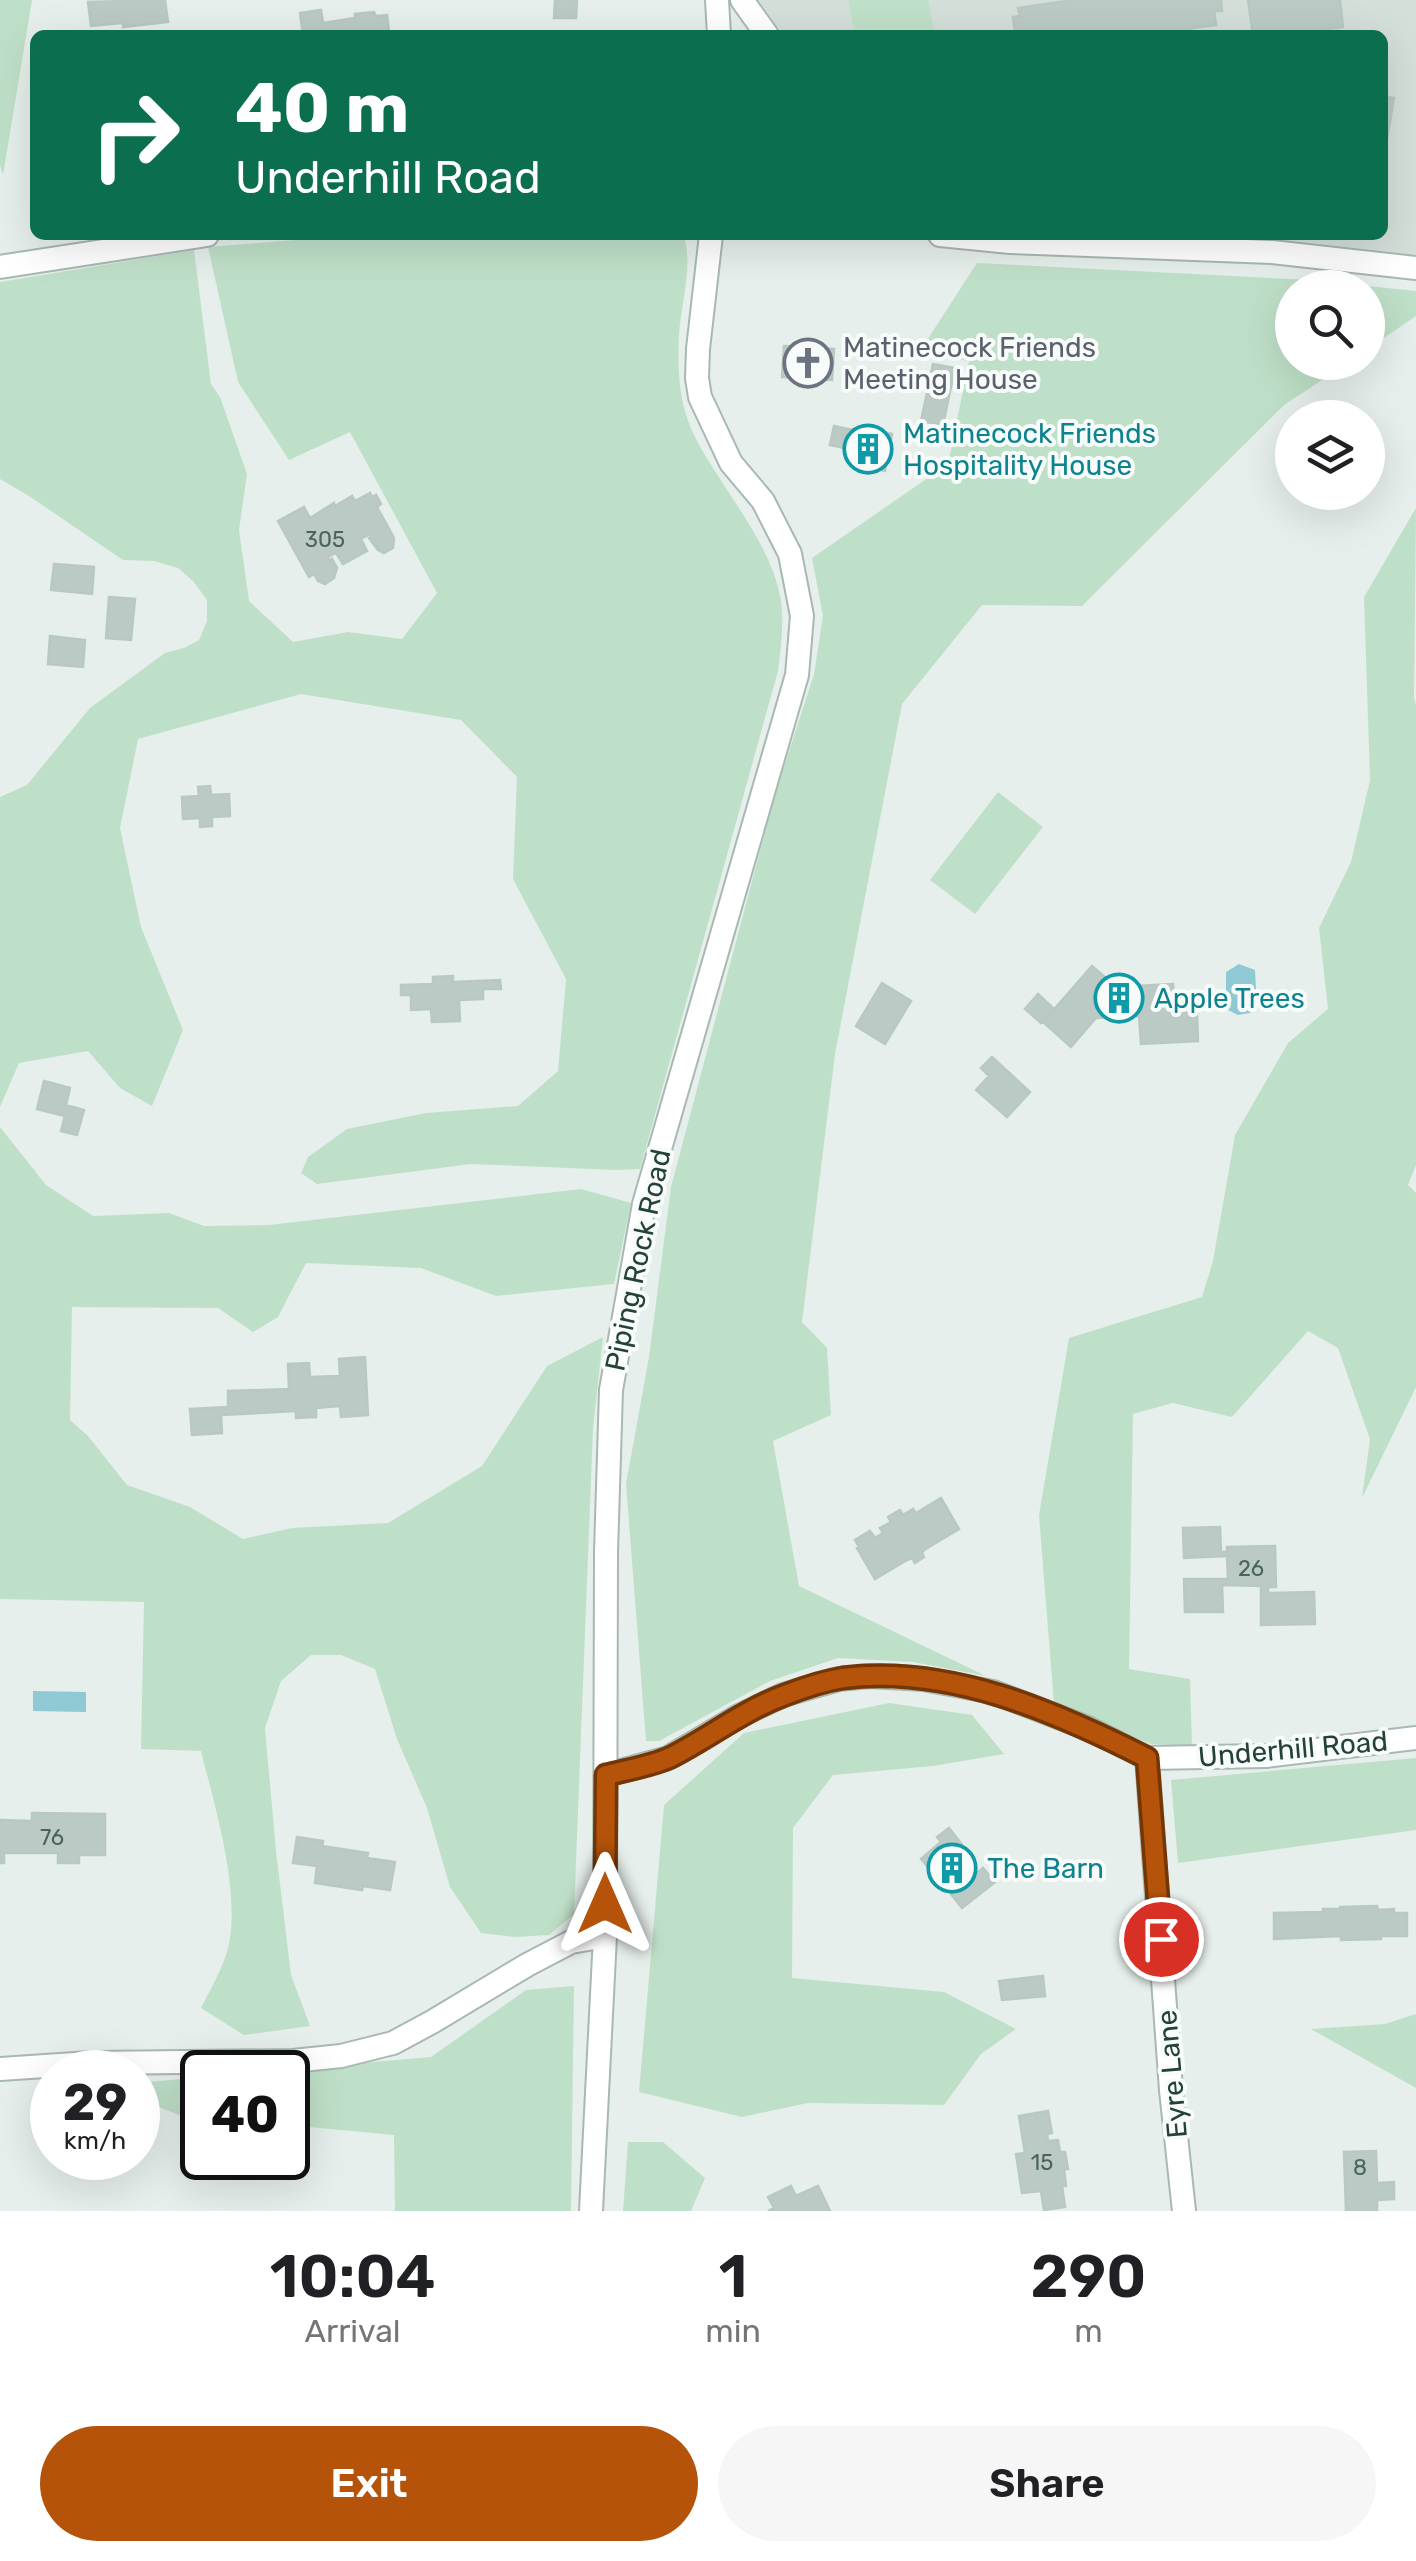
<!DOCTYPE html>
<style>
:root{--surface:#fff;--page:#f6f6f6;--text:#202124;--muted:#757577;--accent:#b45309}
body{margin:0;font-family:Rubik,sans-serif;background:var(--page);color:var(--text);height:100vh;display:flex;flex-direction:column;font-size:38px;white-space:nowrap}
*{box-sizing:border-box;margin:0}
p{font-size:32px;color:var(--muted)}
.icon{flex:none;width:55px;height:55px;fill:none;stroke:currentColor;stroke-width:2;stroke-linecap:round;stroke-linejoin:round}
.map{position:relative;height:2211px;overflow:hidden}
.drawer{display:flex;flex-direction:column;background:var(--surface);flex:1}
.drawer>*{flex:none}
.top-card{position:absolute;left:30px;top:30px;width:1358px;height:210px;border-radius:15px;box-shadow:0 10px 40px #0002;background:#0b6e4f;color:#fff;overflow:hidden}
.tools{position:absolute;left:1275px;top:270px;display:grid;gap:20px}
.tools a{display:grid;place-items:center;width:110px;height:110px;border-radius:50%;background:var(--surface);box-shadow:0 10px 40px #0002;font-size:50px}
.speed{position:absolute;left:30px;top:2050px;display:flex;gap:20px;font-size:50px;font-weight:700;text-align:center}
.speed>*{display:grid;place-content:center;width:130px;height:130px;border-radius:50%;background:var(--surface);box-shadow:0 10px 40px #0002;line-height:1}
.speed small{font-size:25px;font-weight:400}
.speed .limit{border:5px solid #111;border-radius:15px;background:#fff;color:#111}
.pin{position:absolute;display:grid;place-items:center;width:85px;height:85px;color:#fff;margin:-42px;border:5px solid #fff;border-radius:50%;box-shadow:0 2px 10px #0007}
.me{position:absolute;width:110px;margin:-55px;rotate:0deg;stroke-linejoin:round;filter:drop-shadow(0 0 8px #0008)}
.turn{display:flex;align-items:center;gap:35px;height:210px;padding:0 40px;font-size:45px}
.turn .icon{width:130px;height:130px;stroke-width:2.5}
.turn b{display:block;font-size:70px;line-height:85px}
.eta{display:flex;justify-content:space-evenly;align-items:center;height:170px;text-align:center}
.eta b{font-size:60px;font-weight:600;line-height:70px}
.action{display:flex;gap:20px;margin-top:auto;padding:20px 40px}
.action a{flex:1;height:115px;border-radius:60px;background:var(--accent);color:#fff;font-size:40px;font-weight:600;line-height:115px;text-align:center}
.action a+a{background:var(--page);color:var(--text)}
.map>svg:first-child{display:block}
</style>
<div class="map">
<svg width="1416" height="2211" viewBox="0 0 1416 2211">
<rect width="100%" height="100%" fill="#e6efeb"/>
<path fill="#d4dfda" d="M758 0H1416V260L1107 235H1382V35H783Z"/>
<path fill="#bfe0c8" d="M0 0H32L3 175 0 165Z
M848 0H928L935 35H855Z
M360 235H683C694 260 681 306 679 334 678 356 678 381 683 403 690 435 707 458 724 485 747 521 774 558 781 601 784 624 781 648 778 671L640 1169 616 1170 471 1164 317 1184 301 1173 308 1157 347 1129 426 1113 518 1106 558 1071 566 979 513 879 517 777 461 720 301 694 138 739 120 828 141 927 183 1030 152 1106 120 1088 88 1051 19 1063 0 1107V797L27 785 90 708 165 653 184 648 199 640 207 621V600L193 581 178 568 154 561 123 560 29 496 0 479V282L194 250 211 384 220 397 247 474 239 530 249 601 293 642 348 632 402 639 437 593 350 432 289 460 238 382 208 247Z
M977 263 1309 280 1416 291V316L1368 349V288H1292V362L1348 363 1284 405 1082 606 982 605 902 704 835 1054 802 1322 827 1348 831 1415 773 1441 799 1586 986 1676 913 1662 838 1658 770 1681 659 1741H646L626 1484 649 1357 671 1187 774 798 814 674 823 616 812 558 948 464 969 361 920 351Z
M1416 508 1414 698 1416 704V1165L1408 1185 1416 1193V1387L1362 1498 1370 1439 1338 1348 1308 1331 1232 1417 1173 1403 1133 1414 1129 1669 1190 1679 1192 1746 1151 1744 1054 1704 1039 1515 1069 1338 1202 1297 1213 1261 1235 1135 1288 1043 1328 1009 1319 928 1351 862 1370 780 1364 597Z
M998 792 1043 827 975 914 930 880Z
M0 1127 46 1185 93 1216 169 1213 204 1226 269 1225 581 1189 631 1203 614 1284 496 1296 421 1268 306 1263 278 1317 253 1332 218 1308 72 1307 70 1420 88 1436 127 1485 190 1507 243 1539 292 1528 388 1523 482 1466 547 1366 603 1337 593 1428 574 1914 549 1935 515 1937 481 1933 450 1887 427 1808 397 1739 375 1669 341 1655H311L281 1681 265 1728 276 1851 291 1975 310 2026 244 2035 201 2008C209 1992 219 1975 225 1958 245 1903 215 1808 201 1751L141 1749 144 1602 0 1599Z
M889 1703 972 1715 1004 1754 933 1766 833 1775 793 1828 792 1978 944 1992 1016 2029 981 2054 944 2105 808 2103 742 2117 639 2092 664 1805 744 1733Z
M1416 1758V1830L1178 1863 1171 1780Z
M574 1986 571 2211H395L394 2135 288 2125V2072H255L431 2057 526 1990Z
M1416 2014V2088L1311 2029 1385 2024Z
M202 2077V2118L182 2116 138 2099V2083Z
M628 2142H663L705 2178 691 2211H623Z"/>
<path fill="#8ec9d4" d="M1239 964 1255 970 1257 1008 1250 1013 1238 1015 1226 1009V972Z
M33 1691 86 1692V1712L33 1711Z"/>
<path fill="#bbcac4" stroke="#b8c9c2" stroke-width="2.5" d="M165 0 168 22 123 27V23L91 26 88 2Z
M555 0H577L576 18H554Z
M1073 0H1221L1222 11H1214L1216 25 1143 35H1023V31L1015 32 1013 17 1020 16 1018 8Z
M1248 0H1340L1343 27 1287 35H1253Z
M321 10 323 23 355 18V14L374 12 376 16 387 15 389 32 380 35H303L300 13Z
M1382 97 1394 98 1385 151H1382Z
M784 346 834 349 832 380 782 377Z
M933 364 955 368 943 425 921 421Z
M834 426 867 433 868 429 892 434 885 471 861 465 864 452 830 445Z
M370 493 372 497 376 495 381 504 377 507 394 538 393 548 384 553 378 550 369 538 371 537 370 534 361 539 367 551 343 564 336 553 328 557 330 561 332 559 337 568 334 578 325 584 318 581 314 574 309 577 278 521 304 507 310 518 334 503 335 506 352 496 355 501Z
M54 564 94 567 92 594 51 590Z
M109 597 135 599 131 640 106 638Z
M50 636 85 640 83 667 48 664Z
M210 786 211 795 229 794 230 816 212 817V826L200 827V818L183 819 182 797 199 796 198 787Z
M1092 966 1116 987 1173 984 1175 1013 1197 1012 1198 1041 1141 1044 1139 1016 1096 1018 1071 1047 1043 1022Z
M453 976V982L500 980 501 989H483V999L459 1000 460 1021 432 1022 431 1009 411 1010V995H401V985L433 984V977Z
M882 983 911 1001 885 1044 856 1026Z
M1038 994 1054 1009 1041 1023 1025 1009Z
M992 1057 1030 1092 1007 1117 976 1090 989 1076 981 1068Z
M44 1081 70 1088 66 1105 84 1110 77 1135 61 1131 65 1116 37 1109Z
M365 1357 368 1415 341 1417 340 1406 316 1408V1417L296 1418V1411L221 1415 222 1433 192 1435 190 1409 228 1407V1391L289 1389 288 1364 309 1363 310 1377 340 1376 339 1359Z
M941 1498 959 1529 924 1550 922 1553 924 1557 915 1563 912 1558 907 1560 875 1579 857 1548 859 1547 855 1540 870 1531 875 1538 883 1533 880 1528 891 1522 888 1517 900 1510 903 1515 913 1509 916 1513Z
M1220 1527 1221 1552H1227V1547L1275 1546 1276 1587H1268V1593L1314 1592 1315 1624 1261 1625V1586L1222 1585 1223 1612H1185L1184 1579H1228L1227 1556 1184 1558 1183 1528Z
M32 1813 105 1814V1855H79V1863H58V1853H4V1863H0V1820L32 1821Z
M949 1828 963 1846 959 1850 977 1873 983 1868 995 1882 962 1908 951 1894 955 1890 938 1868 933 1873 921 1859 941 1842 937 1837Z
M297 1837 323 1841 322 1846 368 1853 367 1858 395 1862 390 1890 363 1886 362 1890 315 1883 317 1866 293 1863Z
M1377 1906 1378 1910 1394 1909V1913H1407V1936H1381V1939L1341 1940V1936L1274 1939V1913L1323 1912V1909H1340V1907Z
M1043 1976 1045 1996 1002 2000 999 1981Z
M1048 2111 1052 2133 1047 2134 1048 2141 1058 2140 1060 2152H1065L1068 2169H1064L1066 2186H1062L1065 2207 1044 2210 1041 2191 1022 2193 1016 2154 1025 2153 1019 2116Z
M1376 2151 1377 2183 1394 2182V2199L1377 2200V2211H1346L1344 2152Z
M791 2186 796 2196 818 2186 830 2211H768L774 2208 768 2197Z"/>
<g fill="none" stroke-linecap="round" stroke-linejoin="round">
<g stroke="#a8b8b2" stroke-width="26">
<path id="minor" d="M717 0 719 35
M742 0 767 35
M940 235 1010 242 1272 252 1416 268
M0 267 207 235
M1147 1758 1171 2090 1184 2211
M606 1775 668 1758 739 1716 783 1695 839 1679 870 1676 923 1679 993 1692 1090 1729 1147 1758 1266 1756 1416 1738
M0 2069 90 2063 293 2061 341 2056 393 2043 432 2022 527 1965 571 1942 605 1936
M591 2211 605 1936 606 1552 611 1390 644 1204 797 675 802 616 790 554 763 501 731 463 700 397 697 378 698 349 711 235"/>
</g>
<use href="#minor" stroke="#fff" stroke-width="22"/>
</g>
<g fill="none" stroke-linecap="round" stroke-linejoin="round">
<g stroke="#753606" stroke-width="25">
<path id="route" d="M605 1904 606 1775C626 1770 652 1766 671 1757 710 1737 744 1710 785 1695 803 1688 824 1681 843 1678 949 1665 1054 1711 1147 1758L1161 1939"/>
</g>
<use href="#route" stroke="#b45309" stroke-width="18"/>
</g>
<defs>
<g id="church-ring" transform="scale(2.5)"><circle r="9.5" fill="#f7fbf9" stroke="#6b7280" stroke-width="1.5"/><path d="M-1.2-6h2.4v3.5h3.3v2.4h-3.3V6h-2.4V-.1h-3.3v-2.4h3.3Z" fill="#6b7280"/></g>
<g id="building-ring" transform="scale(2.5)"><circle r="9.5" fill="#f7fbf9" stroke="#0f9aa8" stroke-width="1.5"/><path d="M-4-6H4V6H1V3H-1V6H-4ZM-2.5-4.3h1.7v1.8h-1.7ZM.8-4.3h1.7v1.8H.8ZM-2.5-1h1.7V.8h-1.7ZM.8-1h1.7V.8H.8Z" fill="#0f9aa8"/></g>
</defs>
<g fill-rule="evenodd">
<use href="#church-ring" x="808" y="363"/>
<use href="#building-ring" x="868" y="449"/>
<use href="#building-ring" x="1119" y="998"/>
<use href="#building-ring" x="952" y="1868"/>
</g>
<g text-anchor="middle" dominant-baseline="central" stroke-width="8" stroke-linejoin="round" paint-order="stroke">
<g font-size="22" fill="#4a645c">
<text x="325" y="539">305</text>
<text x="1251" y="1568">26</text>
<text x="52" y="1837">76</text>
<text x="1042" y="2162">15</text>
<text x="1360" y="2167">8</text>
</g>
<g font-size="28" fill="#5b616d" stroke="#f7fbf9" text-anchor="start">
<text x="843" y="347">Matinecock Friends<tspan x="843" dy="32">Meeting House</tspan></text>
</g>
<g font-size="28" fill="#0d838f" stroke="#f7fbf9" text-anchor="start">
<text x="903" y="433">Matinecock Friends<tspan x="903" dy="32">Hospitality House</tspan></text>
<text x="1154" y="998">Apple Trees</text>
<text x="987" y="1868">The Barn</text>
</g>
<g font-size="28" fill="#24423a" stroke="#f7fbf9">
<text transform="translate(638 1260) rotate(-78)">Piping Rock Road</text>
<text transform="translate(1293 1749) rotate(-5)">Underhill Road</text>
<text transform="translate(1172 2074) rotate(-95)">Eyre Lane</text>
</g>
</g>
</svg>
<div class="tools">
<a><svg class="icon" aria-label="search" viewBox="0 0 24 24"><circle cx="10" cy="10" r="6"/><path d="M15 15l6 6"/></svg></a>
<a><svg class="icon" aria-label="layers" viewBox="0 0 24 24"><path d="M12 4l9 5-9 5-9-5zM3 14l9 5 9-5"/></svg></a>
</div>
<div class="speed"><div>29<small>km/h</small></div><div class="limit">40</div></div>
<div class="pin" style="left:1161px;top:1939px;background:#d93025"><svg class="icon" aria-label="arrive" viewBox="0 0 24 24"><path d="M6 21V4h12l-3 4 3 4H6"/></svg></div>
<svg class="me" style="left:605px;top:1904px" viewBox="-20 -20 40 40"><path d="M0-17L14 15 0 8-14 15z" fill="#b45309" stroke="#fff" stroke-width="4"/></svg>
<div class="top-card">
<div class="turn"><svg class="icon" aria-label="right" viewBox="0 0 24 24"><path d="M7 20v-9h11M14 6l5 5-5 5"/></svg><div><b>40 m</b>Underhill Road</div></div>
</div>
</div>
<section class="drawer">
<div class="eta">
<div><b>10:04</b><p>Arrival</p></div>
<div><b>1</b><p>min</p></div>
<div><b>290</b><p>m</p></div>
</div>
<div class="action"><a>Exit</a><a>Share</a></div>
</section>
